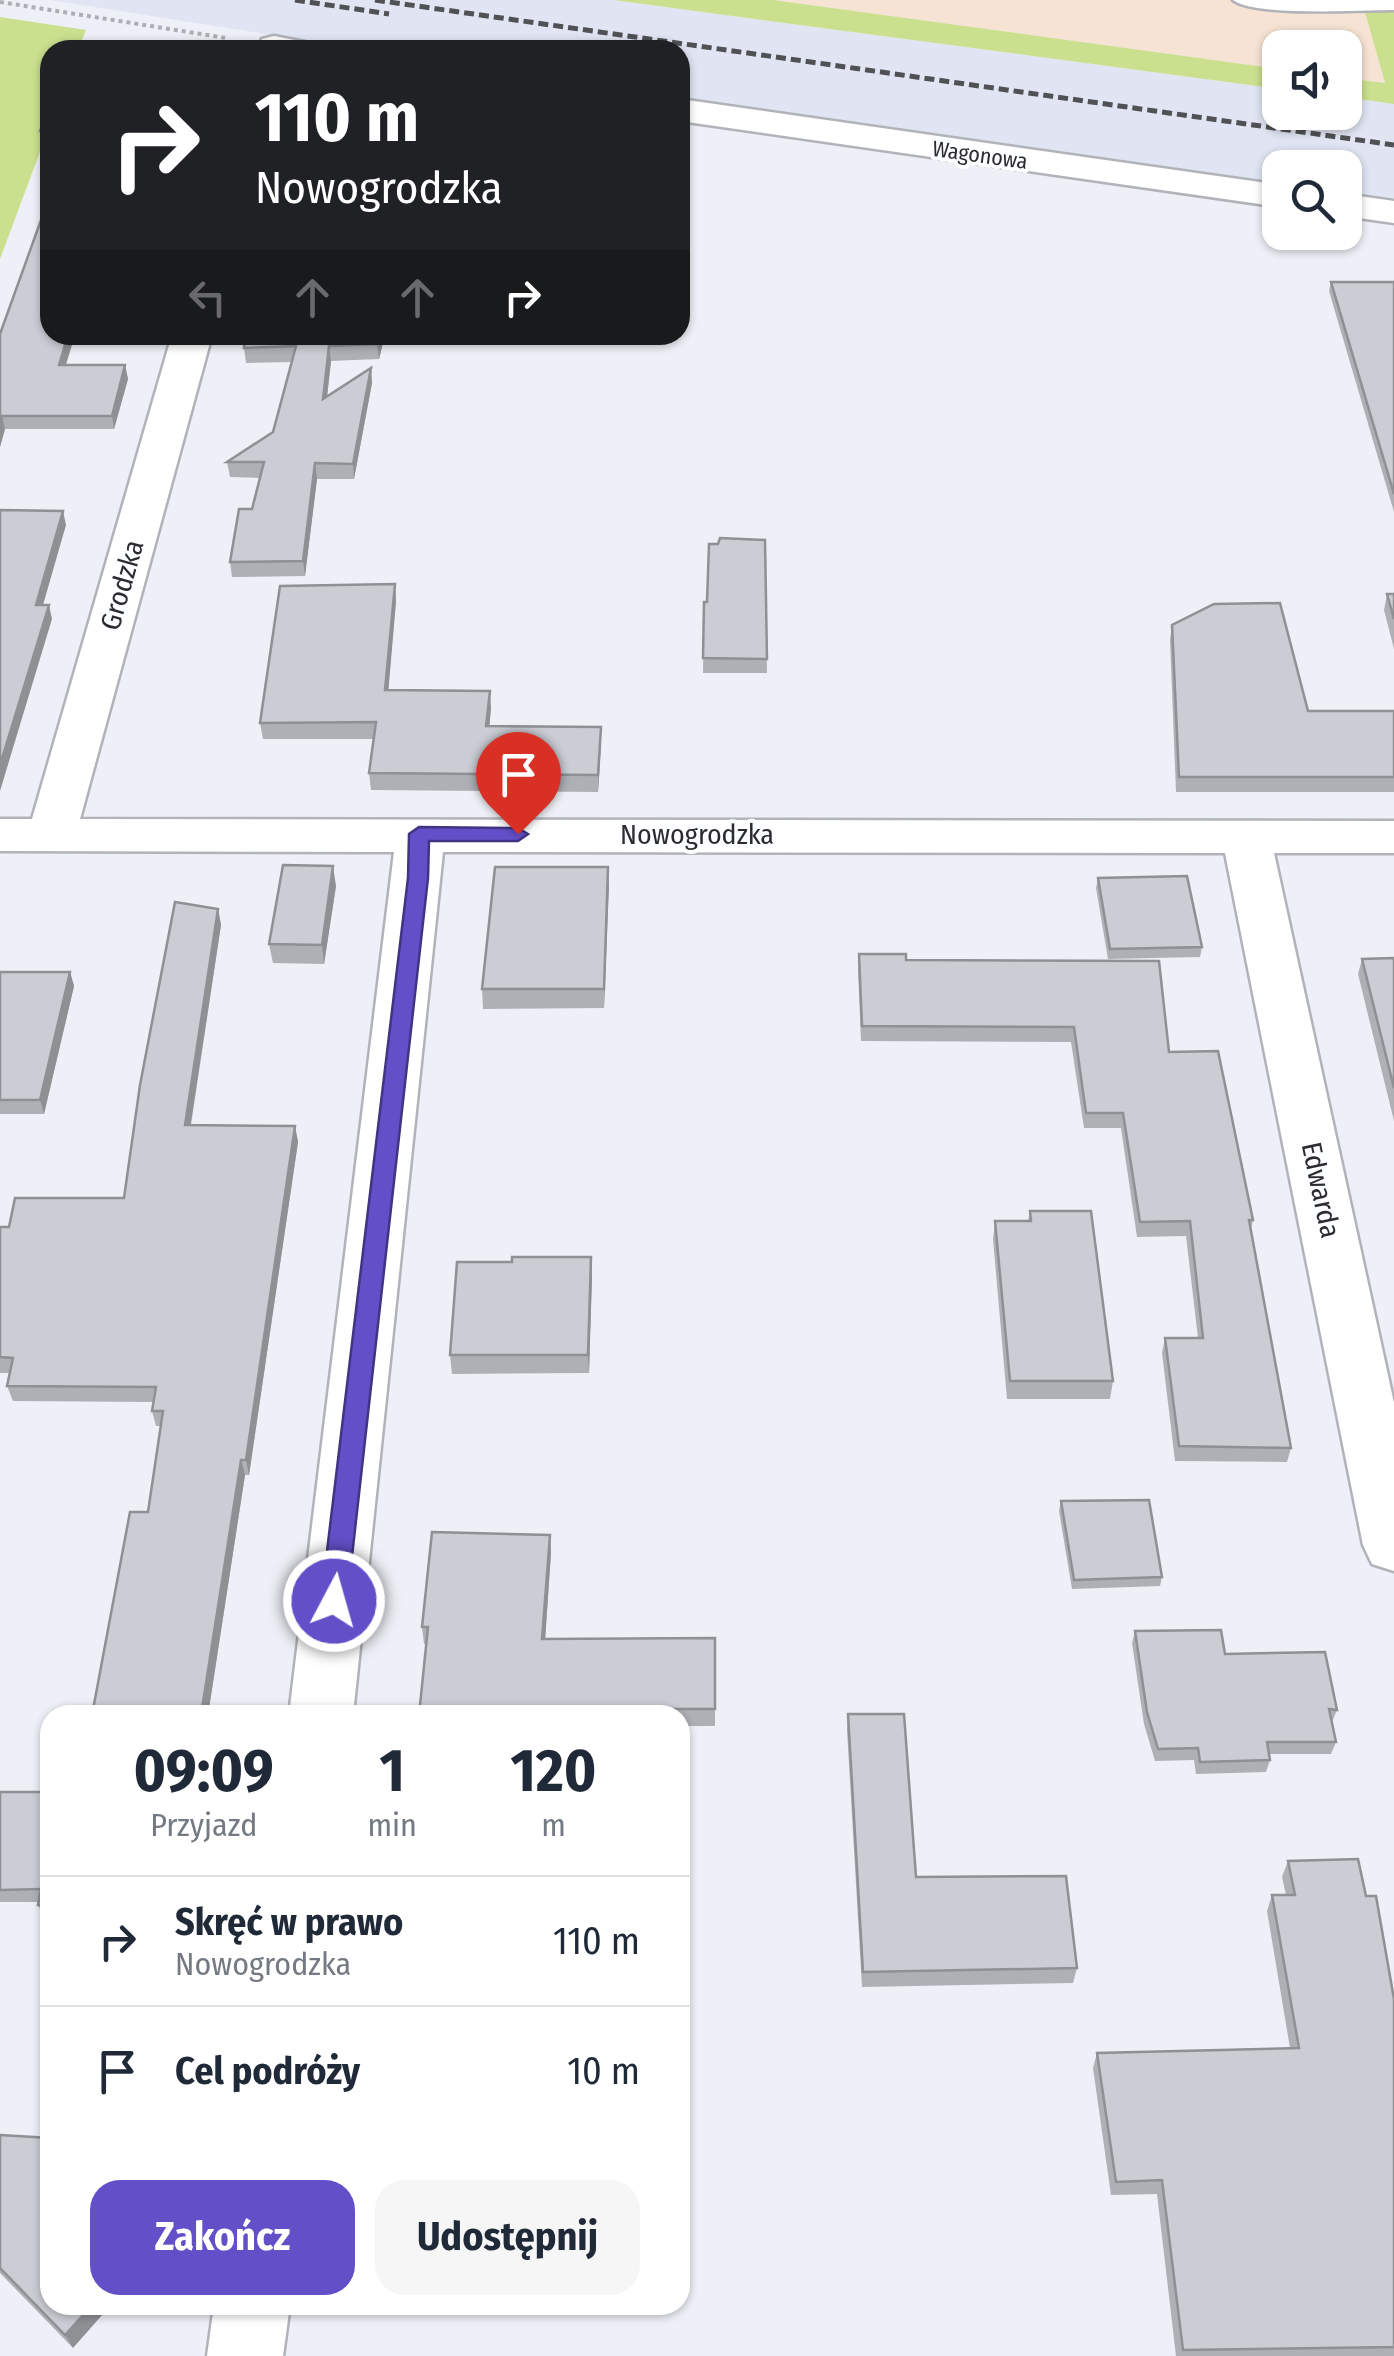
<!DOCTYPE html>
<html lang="pl">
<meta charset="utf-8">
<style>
:root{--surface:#fff;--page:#f6f6f7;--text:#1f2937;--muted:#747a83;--line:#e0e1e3;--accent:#6350c9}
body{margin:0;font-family:"Fira Sans Condensed",sans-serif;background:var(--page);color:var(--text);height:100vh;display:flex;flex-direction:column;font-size:38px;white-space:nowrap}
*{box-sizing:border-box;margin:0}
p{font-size:32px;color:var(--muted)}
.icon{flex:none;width:55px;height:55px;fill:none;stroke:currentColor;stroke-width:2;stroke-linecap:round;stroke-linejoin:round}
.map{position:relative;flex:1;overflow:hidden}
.details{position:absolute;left:40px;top:1705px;width:650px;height:610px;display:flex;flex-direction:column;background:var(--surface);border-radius:30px;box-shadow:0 2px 8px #0004}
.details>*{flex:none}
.guide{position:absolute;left:40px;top:40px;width:650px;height:305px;border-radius:30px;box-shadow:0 2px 8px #0004;background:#202124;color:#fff;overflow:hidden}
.fabs{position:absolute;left:1262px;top:30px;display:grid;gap:20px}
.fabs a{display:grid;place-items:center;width:100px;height:100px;border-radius:20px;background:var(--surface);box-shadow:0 2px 8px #0004;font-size:50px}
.pin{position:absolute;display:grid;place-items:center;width:85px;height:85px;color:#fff;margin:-102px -42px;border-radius:50% 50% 50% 0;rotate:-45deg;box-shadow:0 0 10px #0007}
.pin .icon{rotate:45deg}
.me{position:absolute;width:110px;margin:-55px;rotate:6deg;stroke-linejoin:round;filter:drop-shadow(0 0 8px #0008)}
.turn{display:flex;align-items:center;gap:35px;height:210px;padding:0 50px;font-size:45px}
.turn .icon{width:130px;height:130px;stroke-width:2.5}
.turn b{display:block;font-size:70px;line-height:85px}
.lanes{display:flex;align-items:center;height:95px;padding:0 50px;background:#0003;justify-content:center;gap:50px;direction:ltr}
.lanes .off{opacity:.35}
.eta{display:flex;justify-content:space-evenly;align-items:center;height:170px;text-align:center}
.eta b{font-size:60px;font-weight:700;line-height:70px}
.cta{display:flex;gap:20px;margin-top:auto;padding:20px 50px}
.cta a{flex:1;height:115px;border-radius:30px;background:var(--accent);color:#fff;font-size:40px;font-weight:700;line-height:115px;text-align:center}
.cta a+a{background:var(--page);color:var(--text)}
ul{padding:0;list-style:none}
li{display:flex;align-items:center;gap:30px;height:130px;padding:0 50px;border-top:2px solid var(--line)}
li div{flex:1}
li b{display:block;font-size:38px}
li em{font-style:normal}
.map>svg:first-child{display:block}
</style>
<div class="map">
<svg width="1394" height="2356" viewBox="0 0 1394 2356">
<rect width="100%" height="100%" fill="#eef0f7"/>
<path fill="#e1e5f3" d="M50 0H613L1280 89V112H1345V97L1394 104V198L1345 192V168H1280V183L680 99V50H367Z"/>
<path fill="#f6e3d3" d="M773 0H1362L1385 83 1345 78V48H1280V69Z"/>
<path fill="#cae08e" d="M613 0H773L1280 69V89Z
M1394 11V104L1345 97V78L1385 83 1365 12Z
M0 17 86 30 78 50H50V125L0 259Z"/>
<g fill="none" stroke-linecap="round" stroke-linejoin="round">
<g stroke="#b1b3b9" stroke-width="5">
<path id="lane" d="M1233 0H1394V10C1361 10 1255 17 1233 0Z"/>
</g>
<g stroke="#b1b3b9" stroke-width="5">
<path id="street" d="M274 36 310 43 315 50H256L262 39Z
M680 99 1280 185V207L680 121Z
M1345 194 1394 201V223L1345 216Z
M172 335H212L80 819 1394 821V853H1274L1394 1403V1571L1372 1564 1363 1545 1225 853 443 852 353 1715H289L394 852 0 851V819H32Z
M214 2305H290L283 2356H207Z"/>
</g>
<path stroke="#adaeb4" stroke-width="4" stroke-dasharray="4 4" stroke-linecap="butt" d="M0 2 226 38"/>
<use href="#lane" fill="#fff" fill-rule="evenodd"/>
<use href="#street" fill="#fff" fill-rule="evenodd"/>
<path stroke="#505154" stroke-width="5" stroke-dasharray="10 5" stroke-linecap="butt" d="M295 0 389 14
M375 0 1394 145"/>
</g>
<path fill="#afb0b6" d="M50 104V144H43L40 131Z
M1331 282H1394V512L1329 291Z
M0 334 75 335 66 365H125L128 379 114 429H5L0 447Z
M246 335H385L379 359 331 361 327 397 371 368 372 383 354 479H317L305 576 232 577 230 562 252 509 260 478 230 477 227 462 273 432 292 362 246 363 244 348Z
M765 540 767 673H703L704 602H707L718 544Z
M395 584 396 601 388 690 491 708 489 726 601 744 598 792 371 790 369 773 374 739H263L260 723Z
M1387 594H1394V649L1384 610Z
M1172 625 1308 711H1394V792H1176L1170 640Z
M608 867 604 1008 483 1009 482 989Z
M1098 878 1202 947 1200 957 1108 959 1096 888Z
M336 886 324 964 273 963 269 944Z
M218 909 221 925 191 1125 295 1126 298 1142 249 1475H245L208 1715H92L148 1512 161 1426H156L152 1411 153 1402 13 1401 7 1386 10 1373H0V1227H9L124 1198Z
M859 954 906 960 1169 1052 1253 1220 1251 1229 1291 1448 1287 1462 1175 1461 1162 1353 1165 1338H1198L1186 1236 1137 1237 1121 1128H1084L1071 1042 861 1041 858 969Z
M1394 958V1121L1358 974 1362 959Z
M0 972H70L74 986 44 1114H0Z
M1030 1211 1113 1381 1110 1399H1007L993 1239 995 1221H1028Z
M591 1257 592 1276 589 1373 452 1374 450 1355 512 1262Z
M1061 1501 1162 1577 1160 1586 1072 1589 1059 1511Z
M550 1535 551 1553 545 1639 715 1638V1726H680V1715H419L426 1644H424L422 1627Z
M1135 1631 1225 1654 1337 1710 1332 1722 1336 1742 1331 1754H1269L1270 1760 1266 1772 1196 1774 1194 1760 1155 1761 1144 1724 1132 1643Z
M848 1714 916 1877 1077 1968 1073 1983 862 1987 847 1730Z
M0 1792H50V1918H44L38 1905 39 1902H0Z
M1288 1861 1366 1896 1394 1999V2356H1176L1157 2194 1111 2195 1093 2068 1097 2053 1290 2048 1267 1911 1272 1895H1286L1282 1877Z
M0 2135 73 2348 0 2273Z"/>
<path fill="#8e9094" d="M68 335H75L61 379 59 365Z
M380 335H385L379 359 377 344Z
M329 346 331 361 325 415 323 399Z
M125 365 128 379 114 429 112 416Z
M371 368 372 383 354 479 353 464Z
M2 416 5 429 0 447V423Z
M315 463 317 479 305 576 303 561Z
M63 511 66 525 39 619 36 605Z
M395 584 396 601 387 707 385 690Z
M49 605 52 619 0 791V765Z
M490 691 491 708 488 743 486 726Z
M601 727V744L598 792V775Z
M333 866 336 886 324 964 322 945Z
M608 867 609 887 604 1008V989Z
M218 909 221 925 188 1141 185 1125Z
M70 972 74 986 44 1114 40 1100Z
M295 1126 298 1142 249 1475 246 1460Z
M591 1257 592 1276 589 1373 588 1355Z
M241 1460 245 1475 208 1715H201Z
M550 1535 551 1553 544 1656 542 1639Z
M92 2305H111L73 2348 65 2335Z"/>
<path fill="#cbcdd4" stroke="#8e9094" stroke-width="2.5" d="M50 104V131H40Z
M50 195V335H68L59 365H125L112 416H2L0 423V334Z
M1331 282H1394V494Z
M246 335H380L377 344 329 346 323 399 371 368 353 464 315 463 303 561 230 562 239 509H252L264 462H227L273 432 296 346 244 348Z
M0 510 63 511 36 605H49L0 765Z
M720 538 765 540 767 659 703 658 704 602H707L709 544H718Z
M395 584 385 690 490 691 486 726 601 727 598 775 369 773 376 722 260 723 280 586Z
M1387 594H1394V619Z
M1280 603 1308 711H1394V777H1179L1172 625 1214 604Z
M283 865 333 866 322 945 269 944Z
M495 867H608L604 989H482Z
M1187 876 1202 947 1110 949 1098 878Z
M175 902 218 909 185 1125 295 1126 246 1460H241L201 1715H92L130 1512H148L163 1411H152L156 1387 7 1386 13 1358 0 1357V1227H9L15 1198H124L140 1085Z
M859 954H906V960L1159 961 1169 1052 1218 1051 1253 1220H1249L1291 1448 1179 1446 1165 1338H1203L1190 1221 1140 1222 1123 1113H1086L1074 1027 862 1026Z
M1394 958V1088L1362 959Z
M0 972H70L40 1100H0Z
M1030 1211H1091L1113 1381H1010L995 1221H1031Z
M512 1257H591L588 1355H450L457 1262H512Z
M1149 1500 1162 1577 1074 1580 1061 1501Z
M432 1532 550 1535 542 1639 715 1638V1709H557L556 1715H419L428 1627H422Z
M1221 1630 1225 1654 1325 1652 1337 1710 1329 1709 1336 1742H1267L1270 1760 1200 1762 1198 1748 1158 1749 1147 1712 1135 1631Z
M848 1714H904L916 1877 1066 1876 1077 1968 863 1972Z
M0 1792H50V1905H38L41 1889 0 1890Z
M1358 1859 1366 1896H1376L1394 1999V2347L1183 2350 1162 2180 1116 2182 1097 2053 1299 2048 1272 1895H1295L1288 1861Z
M0 2135 50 2138V2305H92L65 2335 0 2268Z"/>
<path fill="#6350c9" stroke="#403483" stroke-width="2.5" d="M419 827 518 828 528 834 518 841H429L428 878 347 1601 343 1609 334 1612 325 1609 321 1601 408 878 409 834Z"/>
<g text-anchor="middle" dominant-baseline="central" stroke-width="8" stroke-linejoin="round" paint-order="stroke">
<g font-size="22" fill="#2c2c2f" stroke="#fdfeff">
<text transform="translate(980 155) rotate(8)">Wagonowa</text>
</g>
<g font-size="28" fill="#2c2c2f" stroke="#fdfeff">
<text transform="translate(122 585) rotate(-74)">Grodzka</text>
<text x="697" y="834">Nowogrodzka</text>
<text transform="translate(1321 1190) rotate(78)">Edwarda</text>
</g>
</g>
</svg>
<div class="fabs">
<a><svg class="icon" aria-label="sound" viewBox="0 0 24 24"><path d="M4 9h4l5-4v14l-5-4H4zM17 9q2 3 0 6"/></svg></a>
<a><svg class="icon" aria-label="search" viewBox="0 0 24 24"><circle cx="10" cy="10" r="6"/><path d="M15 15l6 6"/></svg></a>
</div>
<div class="pin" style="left:518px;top:834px;background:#d93025"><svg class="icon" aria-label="arrive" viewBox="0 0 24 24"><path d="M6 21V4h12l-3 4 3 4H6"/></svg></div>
<svg class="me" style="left:334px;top:1601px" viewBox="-20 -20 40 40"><circle r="17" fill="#6350c9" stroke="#fff" stroke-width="3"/><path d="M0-11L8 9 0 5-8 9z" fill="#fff"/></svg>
<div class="guide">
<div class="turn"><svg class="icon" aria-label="right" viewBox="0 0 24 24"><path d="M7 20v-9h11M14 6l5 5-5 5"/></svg><div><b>110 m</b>Nowogrodzka</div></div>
<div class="lanes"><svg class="icon off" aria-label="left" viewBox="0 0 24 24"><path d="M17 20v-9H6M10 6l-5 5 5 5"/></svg><svg class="icon off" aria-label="ahead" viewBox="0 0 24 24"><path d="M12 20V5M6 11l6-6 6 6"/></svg><svg class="icon off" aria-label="ahead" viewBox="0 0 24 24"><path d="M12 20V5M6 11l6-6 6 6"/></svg><svg class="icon" aria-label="right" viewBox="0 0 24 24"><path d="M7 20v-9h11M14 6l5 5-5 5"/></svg></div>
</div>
<section class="details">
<div class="eta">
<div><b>09:09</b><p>Przyjazd</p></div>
<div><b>1</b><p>min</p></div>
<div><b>120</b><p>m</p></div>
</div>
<ul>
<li><svg class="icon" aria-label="right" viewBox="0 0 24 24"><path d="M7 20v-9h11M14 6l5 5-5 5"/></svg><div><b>Skręć w prawo</b><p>Nowogrodzka</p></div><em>110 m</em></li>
<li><svg class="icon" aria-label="arrive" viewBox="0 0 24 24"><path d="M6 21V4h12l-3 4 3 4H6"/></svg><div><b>Cel podróży</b></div><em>10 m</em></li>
</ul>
<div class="cta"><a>Zakończ</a><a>Udostępnij</a></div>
</section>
</div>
